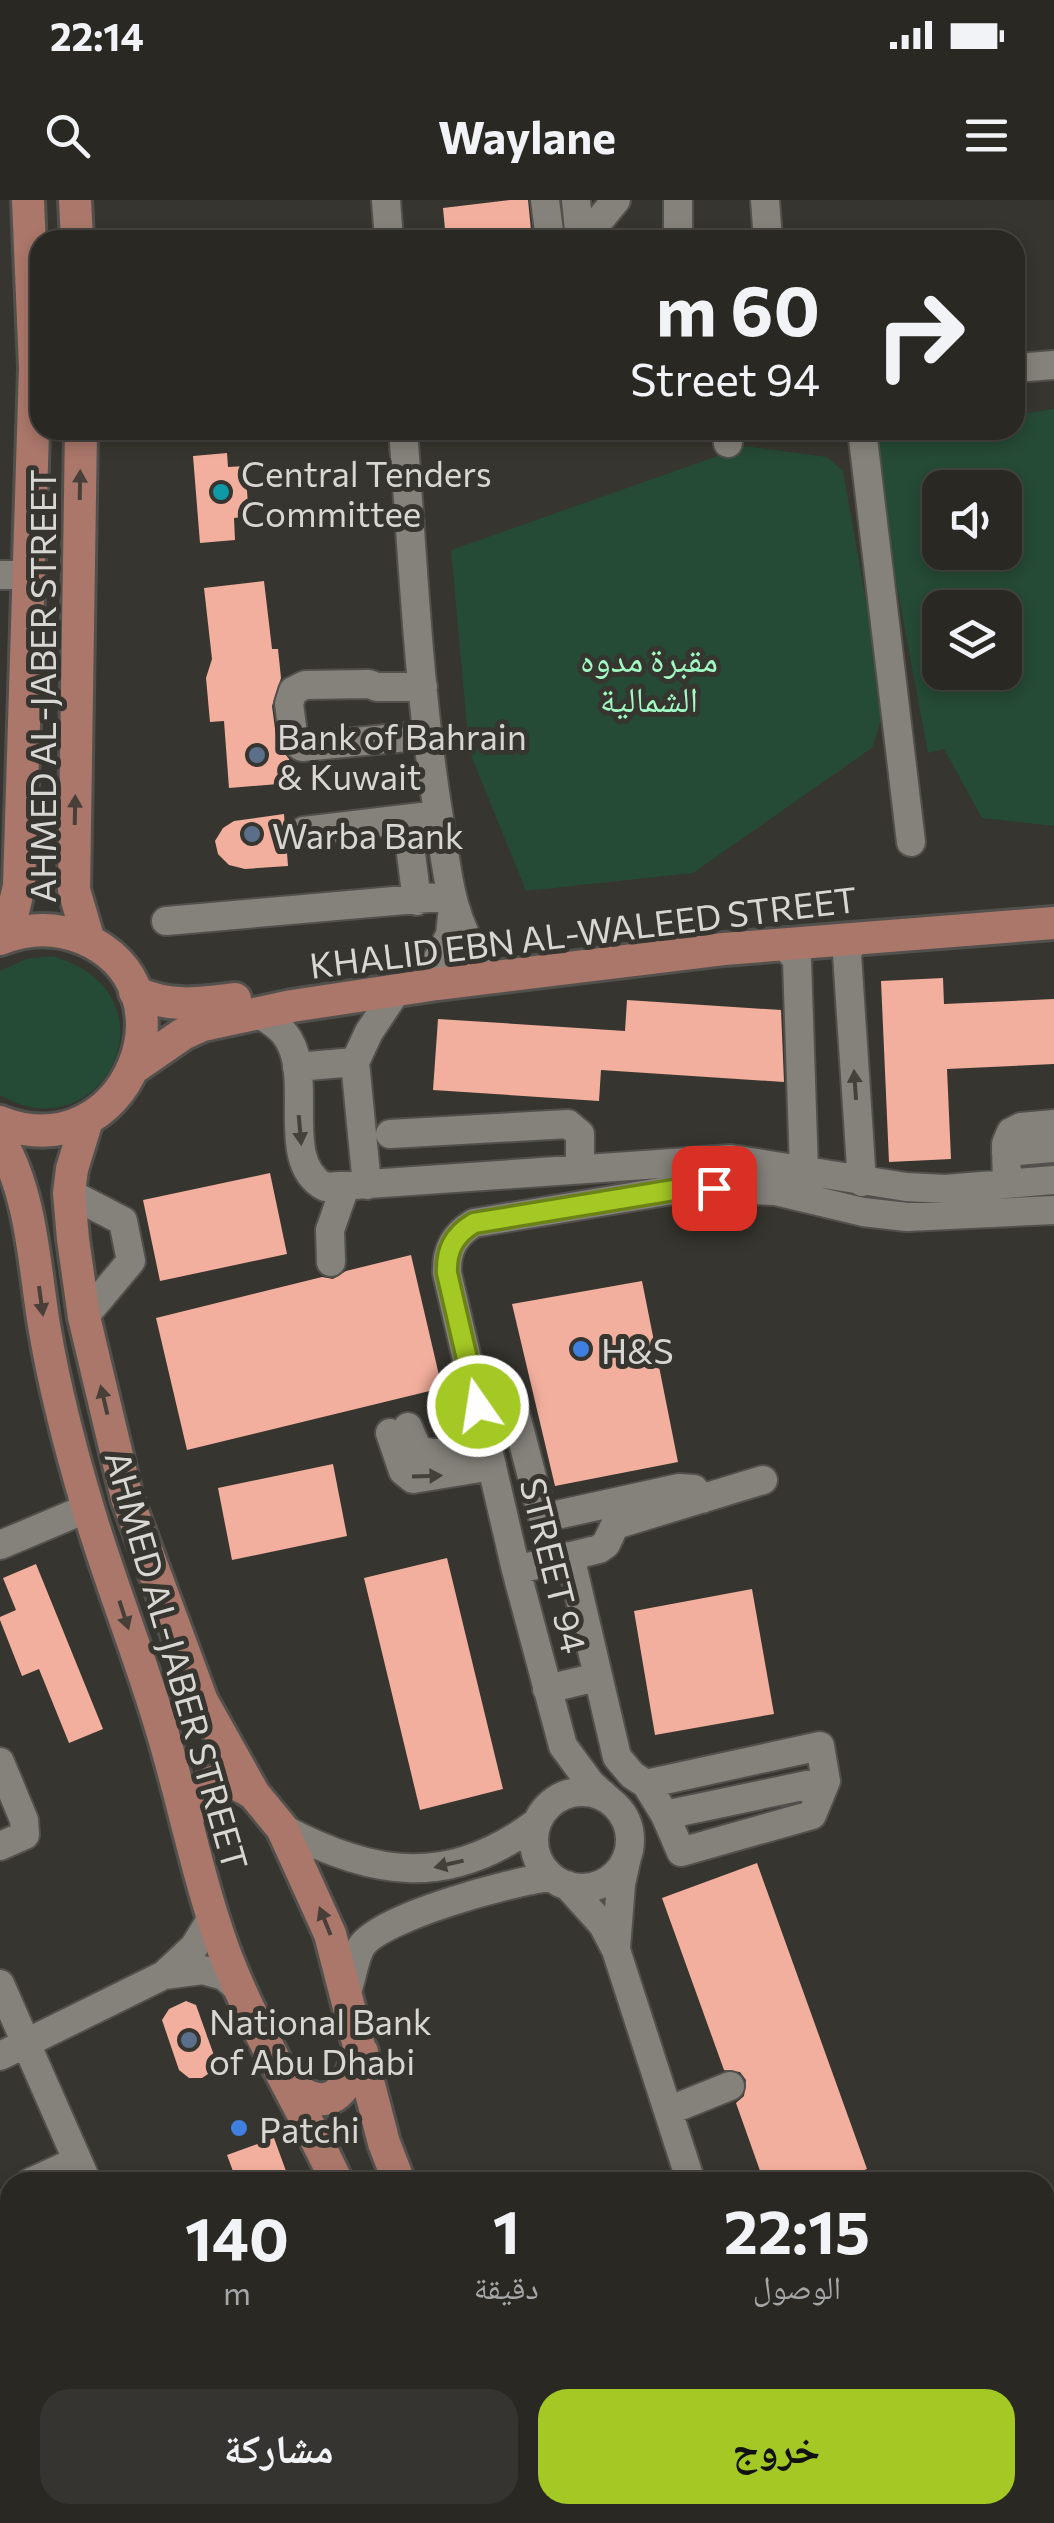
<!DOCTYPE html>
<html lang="ar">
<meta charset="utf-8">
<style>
:root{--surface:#292823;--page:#353430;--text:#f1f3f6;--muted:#a5a6a6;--line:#454441;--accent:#a4c824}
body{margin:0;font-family:Commissioner,"Noto Naskh Arabic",sans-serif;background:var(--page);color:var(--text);direction:rtl;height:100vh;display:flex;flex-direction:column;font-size:38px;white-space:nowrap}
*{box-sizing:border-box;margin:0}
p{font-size:32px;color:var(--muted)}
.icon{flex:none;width:55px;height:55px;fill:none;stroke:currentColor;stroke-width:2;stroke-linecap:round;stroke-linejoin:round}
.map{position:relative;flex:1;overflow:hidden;direction:ltr}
.details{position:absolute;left:0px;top:1972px;width:1055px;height:352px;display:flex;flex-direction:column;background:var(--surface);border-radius:30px 30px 0 0;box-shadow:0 5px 15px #0003,0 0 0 2px var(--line);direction:rtl}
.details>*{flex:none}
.hud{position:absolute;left:30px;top:30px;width:995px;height:210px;border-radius:30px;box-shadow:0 5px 15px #0003,0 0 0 2px var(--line);direction:rtl;background:#292823;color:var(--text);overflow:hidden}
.buttons{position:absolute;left:922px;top:270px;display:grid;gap:20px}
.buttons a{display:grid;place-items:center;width:100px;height:100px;border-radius:20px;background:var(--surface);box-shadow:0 5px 15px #0003,0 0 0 2px var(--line);font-size:50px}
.pin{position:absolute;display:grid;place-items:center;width:85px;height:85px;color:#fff;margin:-42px;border-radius:20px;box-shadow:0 5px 15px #0006}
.me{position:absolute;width:110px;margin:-55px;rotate:347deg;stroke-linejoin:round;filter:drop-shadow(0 0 8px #0008)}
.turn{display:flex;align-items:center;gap:35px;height:210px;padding:0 40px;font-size:45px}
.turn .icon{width:130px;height:130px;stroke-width:2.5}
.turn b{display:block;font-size:70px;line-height:85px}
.eta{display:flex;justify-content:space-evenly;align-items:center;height:170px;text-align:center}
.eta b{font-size:60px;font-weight:700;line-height:70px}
.cta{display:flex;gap:20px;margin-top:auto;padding:20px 40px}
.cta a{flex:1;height:115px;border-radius:30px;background:var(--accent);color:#111;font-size:40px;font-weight:700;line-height:115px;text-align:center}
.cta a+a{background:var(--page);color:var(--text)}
.status{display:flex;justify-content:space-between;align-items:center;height:70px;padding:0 50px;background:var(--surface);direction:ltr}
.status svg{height:28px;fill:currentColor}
header{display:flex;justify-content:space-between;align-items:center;height:130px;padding:0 40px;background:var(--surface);font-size:45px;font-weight:700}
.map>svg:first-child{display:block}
</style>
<div class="status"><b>22:14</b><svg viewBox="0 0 49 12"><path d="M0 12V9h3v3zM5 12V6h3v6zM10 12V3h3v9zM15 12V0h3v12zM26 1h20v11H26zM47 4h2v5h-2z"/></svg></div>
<header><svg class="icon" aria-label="menu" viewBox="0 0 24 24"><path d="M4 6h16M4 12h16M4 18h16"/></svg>Waylane<svg class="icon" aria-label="search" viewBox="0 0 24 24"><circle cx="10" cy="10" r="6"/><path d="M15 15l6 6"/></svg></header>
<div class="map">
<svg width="1054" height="2323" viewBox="0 0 1054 2323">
<rect width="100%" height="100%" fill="#37352f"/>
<path fill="#254a35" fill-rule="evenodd" d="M1054 209V626L982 618 944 549 928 553 869 237 915 230H1015V215ZM940 288H1005V352H940ZM940 408H1005V472H940Z
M746 246 827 257 843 271 885 508 872 548 693 673 526 691 469 550 451 350Z
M52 756C183 793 103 956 0 895V771L26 759Z"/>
<path fill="#f3af9d" d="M511 0H528L532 40H446L443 8Z
M227 253 228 267 245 266 249 316 234 318 235 340 200 343 193 256Z
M264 381 272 449H278L281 478 272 506 277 544 289 559 291 583 229 588 224 521 210 522 206 478 212 459 204 388Z
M284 614 288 666 245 669 229 665 218 654 215 641 223 628 234 621Z
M943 778 944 804 1054 799V864L947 869 951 959 889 962 881 781Z
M627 800 781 810 784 882 601 870 599 901 433 890 438 819 625 831Z
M270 973 287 1054 160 1081 143 1000Z
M411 1055 442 1188 187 1250 156 1118 322 1077 333 1079 346 1071Z
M642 1081 678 1262 555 1286 512 1104Z
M333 1264 347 1336 232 1360 218 1288Z
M447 1358 503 1589 420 1610 364 1378Z
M36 1364 103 1529 69 1543 39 1469 22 1476 0 1420V1417L16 1410 3 1378Z
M752 1389 774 1514 655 1535 634 1411Z
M757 1663 867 1969 830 1982H764L736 1903 744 1896 746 1880 740 1872 724 1870 662 1698Z
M186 1801 196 1805 216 1861 211 1872 202 1878H189L179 1870 162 1820 169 1809Z
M274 1938 290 1982H237L227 1955Z"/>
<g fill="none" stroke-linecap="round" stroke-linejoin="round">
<g stroke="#52504c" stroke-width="32">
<path id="minor" d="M386 0 389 40
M545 0 550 40
M576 0 580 40
M765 0 768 40
M583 40 616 0
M678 40V0
M1015 168 1054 165
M403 230C413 359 418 490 439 618 447 670 450 720 482 763
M726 230 728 243
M862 230 911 642
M0 375H30
M423 487H377L369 484 305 485 293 491 289 504 294 541 302 547 428 535
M407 622 417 701
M304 631 438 615
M166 721 451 696
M854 738 847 754 862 982
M784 744 797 760 804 971
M432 770 450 735 453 707
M258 813C267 819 277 824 284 833 318 873 276 961 325 987L731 959 906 987 945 989 1054 980
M297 867 355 862
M390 934 568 924 580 934V968
M1006 952 1054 948
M1007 984 1006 944 1011 932 1021 927 1054 924
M367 985 355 862 369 832 397 790
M69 993 123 1021 131 1061 84 1117
M331 1062 330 1030 345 987
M508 1185 542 1315 552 1316 679 1288 694 1289 702 1299
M408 1227 418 1250 436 1254 485 1239
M390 1233 403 1271 413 1279 492 1266
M0 1345 88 1308
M570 1356 617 1557 632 1575 646 1584 665 1615 681 1652 812 1615 826 1581 820 1546 646 1584
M516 1370 599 1349 606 1344 615 1325 763 1280
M547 1489 597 1477
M0 1562 24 1620 25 1635 0 1646
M534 1640a48 48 0 1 1 96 0a48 48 0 1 1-96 0Z
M609 1600 591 1584 563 1546 516 1370 447 1073C446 1050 454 1035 474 1023L691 987 775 991 863 1012 907 1017 1054 1010
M665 1615 826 1581
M282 1628C374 1677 449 1688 536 1623
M567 1685 603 1725 616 1750 691 1982
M616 1748 621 1684 627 1657
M164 1775 194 1747 213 1716
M0 1784 87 1982
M347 1792C352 1779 354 1759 361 1747 379 1717 514 1681 550 1677
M0 1856 164 1775 203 1770 224 1776 240 1790
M668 1911 730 1886
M31 1982 77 1961
M0 2005 10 2028
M1045 2130 1054 2127
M0 2174 10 2196
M0 2307 7 2297V2284
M232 2315 235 2323
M773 2315 776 2323
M808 2315 811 2323
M853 2315 854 2323
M948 2315 950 2323
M657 2323 678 2315
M973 2323 1000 2315"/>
</g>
<g stroke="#52504c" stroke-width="38">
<path id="major" d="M75 0 77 40
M81 230 74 690 89 741
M0 734 12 716 19 686 35 168 28 0
M0 739C27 728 55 727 82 738 201 787 126 972 0 922
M135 792C170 808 198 804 235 799
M135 867 183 834 203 825 292 806 437 784 724 749 1054 723
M87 920 72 969 69 993 73 1039 84 1117 127 1298 202 1501 254 1594 282 1628 330 1734 384 1943 399 1982
M0 940C33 997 34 1068 45 1131 55 1190 71 1251 88 1308 110 1383 140 1456 162 1531 184 1604 198 1679 224 1751 254 1831 301 1904 337 1982
M188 1618C202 1577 218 1571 254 1594
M288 1884C332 1917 344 1892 362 1852
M476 2315 479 2323
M523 2315 526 2323"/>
</g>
<use href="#minor" stroke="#85827c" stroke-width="28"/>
<use href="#major" stroke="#aa776a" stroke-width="32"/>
</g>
<defs><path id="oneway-solid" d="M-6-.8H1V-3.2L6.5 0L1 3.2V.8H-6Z" transform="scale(2.5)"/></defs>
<g fill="#483f38">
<use href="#oneway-solid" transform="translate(80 285) rotate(-89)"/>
<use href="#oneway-solid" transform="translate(75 610) rotate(-89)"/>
<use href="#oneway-solid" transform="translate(41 1101) rotate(82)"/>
<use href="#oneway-solid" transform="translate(104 1200) rotate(-103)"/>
<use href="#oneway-solid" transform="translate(124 1415) rotate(72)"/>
<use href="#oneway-solid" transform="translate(325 1721) rotate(-112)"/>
</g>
<g fill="#43413b">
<use href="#oneway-solid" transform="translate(855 885) rotate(-94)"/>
<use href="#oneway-solid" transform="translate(300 930) rotate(85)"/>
<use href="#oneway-solid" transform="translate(427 1276) rotate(-2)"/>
<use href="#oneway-solid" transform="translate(449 1664) rotate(167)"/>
</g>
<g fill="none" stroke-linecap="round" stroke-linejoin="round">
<g stroke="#6b8217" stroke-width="25">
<path id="route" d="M478 1206 447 1073C446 1050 454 1035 474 1023L692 987 714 988"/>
</g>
<use href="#route" stroke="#a4c824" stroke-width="18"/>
</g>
<circle fill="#0f9aa8" stroke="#37352f" stroke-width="4" cx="221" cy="292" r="10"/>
<g fill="#5c6f8a" stroke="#37352f" stroke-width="4">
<circle cx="257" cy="555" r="10"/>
<circle cx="252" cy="634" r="10"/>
<circle cx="189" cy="1840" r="10"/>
</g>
<g fill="#3f7fe0" stroke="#37352f" stroke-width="4">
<circle cx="581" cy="1149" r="10"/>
<circle cx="239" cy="1928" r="10"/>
</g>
<g text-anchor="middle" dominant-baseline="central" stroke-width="10" stroke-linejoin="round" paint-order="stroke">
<g font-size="35" fill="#d8d7d3" stroke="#37352f" text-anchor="start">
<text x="241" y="272">Central Tenders<tspan x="241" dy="40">Committee</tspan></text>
<text x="277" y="535">Bank of Bahrain<tspan x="277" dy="40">&amp; Kuwait</tspan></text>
<text x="272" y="634">Warba Bank</text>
<text x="601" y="1149">H&amp;S</text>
<text x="209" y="1820">National Bank<tspan x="209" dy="40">of Abu Dhabi</tspan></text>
<text x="259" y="1928">Patchi</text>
</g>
<g font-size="35" fill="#a1fbc4" stroke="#37352f">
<text x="649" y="457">مقبرة مدوه<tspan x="649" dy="40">الشمالية</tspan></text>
</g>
<g font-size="35" fill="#d8d7d3" stroke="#37352f">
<text transform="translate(41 486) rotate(-90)">AHMED AL-JABER STREET</text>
<text transform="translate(583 731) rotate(-7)">KHALID EBN AL-WALEED STREET</text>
<text transform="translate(555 1365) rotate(76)">STREET 94</text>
<text transform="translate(178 1460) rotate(74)">AHMED AL-JABER STREET</text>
</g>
</g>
</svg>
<div class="buttons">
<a><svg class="icon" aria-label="sound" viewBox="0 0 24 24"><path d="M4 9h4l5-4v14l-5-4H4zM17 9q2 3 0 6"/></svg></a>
<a><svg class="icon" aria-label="layers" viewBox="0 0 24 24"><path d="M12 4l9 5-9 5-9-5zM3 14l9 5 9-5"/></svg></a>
</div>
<div class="pin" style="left:714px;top:988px;background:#d93025"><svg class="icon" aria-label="arrive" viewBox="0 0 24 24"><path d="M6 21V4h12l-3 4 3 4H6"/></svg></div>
<svg class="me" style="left:478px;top:1206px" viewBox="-20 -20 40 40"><circle r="17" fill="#a4c824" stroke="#fff" stroke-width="3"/><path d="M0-11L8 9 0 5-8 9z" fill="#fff"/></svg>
<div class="hud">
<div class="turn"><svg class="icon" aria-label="right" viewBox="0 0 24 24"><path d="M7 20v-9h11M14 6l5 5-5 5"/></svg><div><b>60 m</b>Street 94</div></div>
</div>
<section class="details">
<div class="eta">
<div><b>22:15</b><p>الوصول</p></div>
<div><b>1</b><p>دقيقة</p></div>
<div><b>140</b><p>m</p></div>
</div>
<div class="cta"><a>خروج</a><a>مشاركة</a></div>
</section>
</div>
